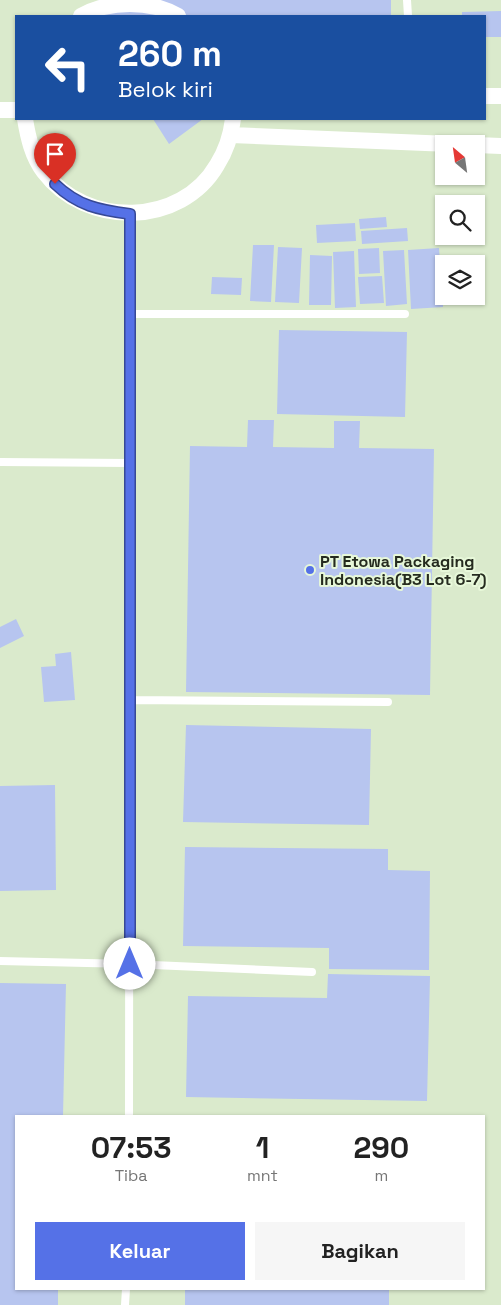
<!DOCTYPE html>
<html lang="id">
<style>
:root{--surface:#fff;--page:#f6f6f6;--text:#222;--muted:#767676;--accent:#5571e7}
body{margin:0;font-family:"Space Grotesk",sans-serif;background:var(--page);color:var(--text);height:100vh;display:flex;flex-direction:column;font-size:19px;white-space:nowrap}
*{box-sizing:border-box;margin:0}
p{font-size:16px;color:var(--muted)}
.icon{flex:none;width:28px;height:28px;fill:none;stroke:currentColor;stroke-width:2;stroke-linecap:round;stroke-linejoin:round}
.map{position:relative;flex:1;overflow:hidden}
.panel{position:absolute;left:15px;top:1115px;width:470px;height:175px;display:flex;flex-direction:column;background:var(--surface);border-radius:0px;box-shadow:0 1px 4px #0004}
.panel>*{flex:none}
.hud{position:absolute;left:15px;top:15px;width:471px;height:105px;border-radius:0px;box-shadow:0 1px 4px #0004;background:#1a4fa0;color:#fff;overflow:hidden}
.needle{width:32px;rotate:331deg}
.fabs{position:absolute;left:435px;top:135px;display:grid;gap:10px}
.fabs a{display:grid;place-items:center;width:50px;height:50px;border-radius:0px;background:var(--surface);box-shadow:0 1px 4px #0004;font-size:25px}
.pin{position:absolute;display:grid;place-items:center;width:42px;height:42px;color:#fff;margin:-51px -21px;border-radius:50% 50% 50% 0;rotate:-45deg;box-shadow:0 0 5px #0007}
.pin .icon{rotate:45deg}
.me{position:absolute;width:55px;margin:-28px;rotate:0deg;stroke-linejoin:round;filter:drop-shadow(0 0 4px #0008)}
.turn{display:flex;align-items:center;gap:18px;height:105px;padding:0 20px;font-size:22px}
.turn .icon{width:65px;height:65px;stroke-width:2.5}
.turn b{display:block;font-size:35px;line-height:42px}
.eta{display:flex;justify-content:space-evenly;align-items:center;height:85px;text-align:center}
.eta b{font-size:30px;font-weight:700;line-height:35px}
.button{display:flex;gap:10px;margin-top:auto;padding:10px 20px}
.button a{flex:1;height:58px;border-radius:0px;background:var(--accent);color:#fff;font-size:20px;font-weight:700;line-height:58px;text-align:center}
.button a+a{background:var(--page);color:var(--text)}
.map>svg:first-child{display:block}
</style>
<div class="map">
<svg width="501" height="1305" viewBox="0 0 501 1305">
<rect width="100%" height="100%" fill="#daeacc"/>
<path fill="#b7c5ef" d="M98 0H391V16H98Z
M501 11V37H485V16H462V12Z
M153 119H203L169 144Z
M386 217 387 227 360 229 359 219Z
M355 223 356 241 317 243 316 225Z
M407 228 408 241 362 244 361 231Z
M253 245H274L271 302 250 301Z
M278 247 302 248 299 303 275 302Z
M379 248 380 273 359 274 358 249Z
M439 248 443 307 411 309 408 250Z
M404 250 407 304 386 306 383 251Z
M354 251 356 307 335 308 333 252Z
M310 255 332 256 331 305H309Z
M382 276 384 303 360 304 358 277Z
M212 277 242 278 241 295 211 294Z
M279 330 407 332 405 417 277 414Z
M248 420H274L273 447 334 448V421H360L359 448 434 449 430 695 186 692 190 446 247 447Z
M16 619 24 636 0 648V627Z
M71 652 75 700 44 702 41 667 56 666 55 654Z
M186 725 371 729 369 825 183 822Z
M55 785 56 890 0 891V786Z
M185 847 388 849V870L430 871 429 970 329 969V948L183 946Z
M328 974 430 976 427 1101 186 1097 188 996 327 998Z
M0 983 66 984 63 1116H16V1289H58V1305H0Z
M185 1289H389V1305H185Z"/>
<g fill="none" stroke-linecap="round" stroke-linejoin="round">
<path stroke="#fff" stroke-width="8" d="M407 0 408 16
M130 314H405
M0 462 130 463
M130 700 388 702
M0 961 130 964 312 972
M129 1116 130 214
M125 1305 126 1289"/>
<path stroke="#fff" stroke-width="16" d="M81 16C109 0 151 0 178 16
M485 96H501
M0 110H16
M25 119C28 137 32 156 44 172 86 228 181 227 217 165 226 151 231 135 233 119
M231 135 450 144
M476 145 501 146"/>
</g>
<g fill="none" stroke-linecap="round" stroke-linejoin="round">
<g stroke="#374996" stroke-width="12">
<path id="route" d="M55 184C78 206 99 210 130 214V964"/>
</g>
<use href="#route" stroke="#5571e7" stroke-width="9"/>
</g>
<circle fill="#5571e7" stroke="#e7f8d9" stroke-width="2" cx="310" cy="570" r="5"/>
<g text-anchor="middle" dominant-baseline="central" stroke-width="4" stroke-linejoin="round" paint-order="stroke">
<g font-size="16" font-weight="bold" fill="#252b1f" stroke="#e7f8d9" text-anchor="start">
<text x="320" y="561">PT Etowa Packaging<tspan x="320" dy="18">Indonesia(B3 Lot 6-7)</tspan></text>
</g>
</g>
</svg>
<div class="fabs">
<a><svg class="needle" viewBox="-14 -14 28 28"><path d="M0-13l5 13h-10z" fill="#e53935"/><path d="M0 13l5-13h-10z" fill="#767676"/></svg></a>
<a><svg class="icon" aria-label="search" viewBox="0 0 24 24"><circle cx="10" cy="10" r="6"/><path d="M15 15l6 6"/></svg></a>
<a><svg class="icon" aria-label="layers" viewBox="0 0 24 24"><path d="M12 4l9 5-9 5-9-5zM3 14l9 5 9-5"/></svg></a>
</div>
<div class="pin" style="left:55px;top:184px;background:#d93025"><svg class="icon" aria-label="arrive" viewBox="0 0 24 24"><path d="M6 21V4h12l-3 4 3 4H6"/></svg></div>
<svg class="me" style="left:130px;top:964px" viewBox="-20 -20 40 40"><circle r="19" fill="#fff"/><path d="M0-13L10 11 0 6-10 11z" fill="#5571e7"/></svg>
<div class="hud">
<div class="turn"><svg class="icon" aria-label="left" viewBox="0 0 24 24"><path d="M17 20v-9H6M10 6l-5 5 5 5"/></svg><div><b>260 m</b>Belok kiri</div></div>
</div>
<section class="panel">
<div class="eta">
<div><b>07:53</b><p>Tiba</p></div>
<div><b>1</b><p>mnt</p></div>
<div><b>290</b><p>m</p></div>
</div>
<div class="button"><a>Keluar</a><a>Bagikan</a></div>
</section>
</div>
